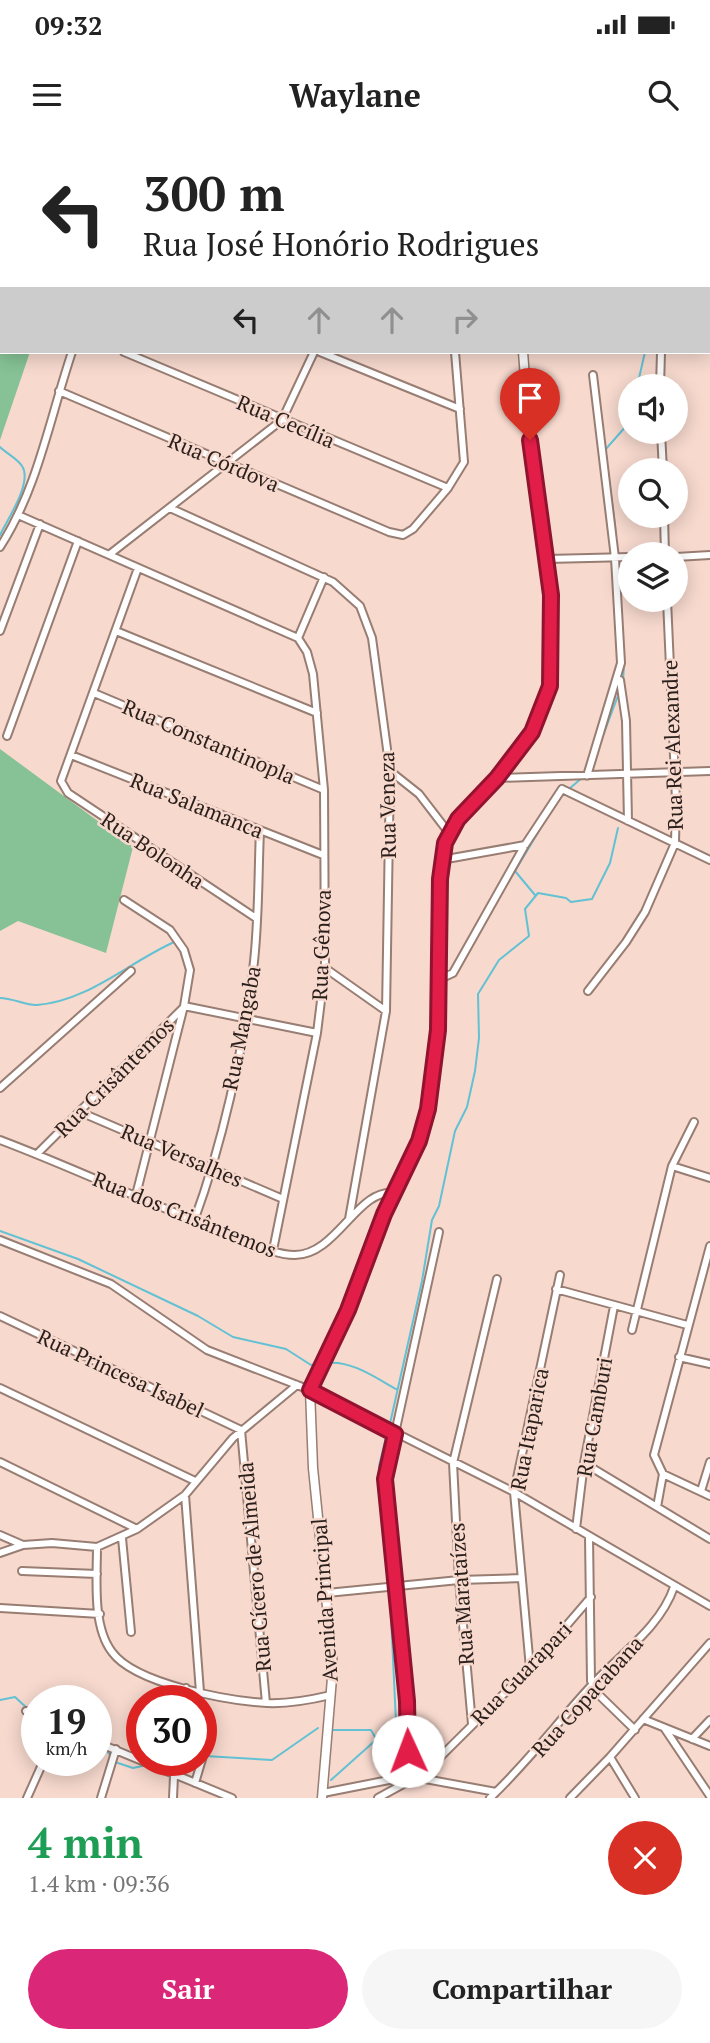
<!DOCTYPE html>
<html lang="pt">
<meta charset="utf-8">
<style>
:root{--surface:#fff;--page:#f6f6f6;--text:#222;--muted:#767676;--accent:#db2777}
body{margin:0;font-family:"PT Serif",serif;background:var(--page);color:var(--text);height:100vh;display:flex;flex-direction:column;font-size:26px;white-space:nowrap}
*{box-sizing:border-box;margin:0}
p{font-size:23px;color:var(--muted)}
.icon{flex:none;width:38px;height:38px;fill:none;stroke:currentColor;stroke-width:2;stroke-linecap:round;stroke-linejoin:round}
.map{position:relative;height:1658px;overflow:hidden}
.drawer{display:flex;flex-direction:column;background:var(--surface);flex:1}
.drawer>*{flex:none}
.banner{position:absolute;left:0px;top:0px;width:710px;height:214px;box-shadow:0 4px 18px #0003;background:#fff;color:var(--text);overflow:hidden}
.buttons{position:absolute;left:618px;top:234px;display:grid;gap:14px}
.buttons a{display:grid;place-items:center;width:70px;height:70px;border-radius:50%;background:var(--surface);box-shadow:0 4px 18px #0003;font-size:35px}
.speed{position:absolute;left:21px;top:1545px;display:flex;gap:14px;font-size:35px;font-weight:700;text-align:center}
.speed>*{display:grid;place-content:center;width:91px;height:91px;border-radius:50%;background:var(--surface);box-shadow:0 4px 18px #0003;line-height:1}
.speed small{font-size:18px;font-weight:400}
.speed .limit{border:10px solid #d22;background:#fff;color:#111}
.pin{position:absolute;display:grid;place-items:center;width:60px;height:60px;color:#fff;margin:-72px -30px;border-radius:50% 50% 50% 0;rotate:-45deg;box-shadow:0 0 7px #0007}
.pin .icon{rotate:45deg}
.me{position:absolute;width:77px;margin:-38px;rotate:358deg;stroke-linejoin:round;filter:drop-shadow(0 0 5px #0008)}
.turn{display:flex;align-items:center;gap:24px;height:147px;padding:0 28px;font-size:32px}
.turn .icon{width:91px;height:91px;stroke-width:2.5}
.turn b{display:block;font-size:49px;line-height:60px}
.lanes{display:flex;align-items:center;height:66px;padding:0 28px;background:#0003;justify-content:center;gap:35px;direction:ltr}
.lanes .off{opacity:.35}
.round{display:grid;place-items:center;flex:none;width:74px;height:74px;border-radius:37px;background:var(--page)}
.overview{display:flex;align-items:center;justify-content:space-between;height:119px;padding:0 28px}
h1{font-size:42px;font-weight:600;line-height:52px;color:#1e9e55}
.cta{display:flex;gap:14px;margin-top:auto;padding:14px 28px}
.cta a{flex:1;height:80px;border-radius:42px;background:var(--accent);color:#fff;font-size:28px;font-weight:600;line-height:80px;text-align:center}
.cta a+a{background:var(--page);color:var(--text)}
.status{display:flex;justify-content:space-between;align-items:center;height:49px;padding:0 35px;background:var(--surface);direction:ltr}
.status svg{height:19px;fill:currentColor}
header{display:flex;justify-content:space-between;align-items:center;height:91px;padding:0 28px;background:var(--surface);font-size:32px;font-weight:600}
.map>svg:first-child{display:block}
</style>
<div class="status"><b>09:32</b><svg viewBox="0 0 49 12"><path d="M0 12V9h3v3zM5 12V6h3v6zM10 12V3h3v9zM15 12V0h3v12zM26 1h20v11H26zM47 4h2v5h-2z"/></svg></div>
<header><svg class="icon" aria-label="menu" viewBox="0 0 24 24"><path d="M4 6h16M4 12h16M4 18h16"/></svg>Waylane<svg class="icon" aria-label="search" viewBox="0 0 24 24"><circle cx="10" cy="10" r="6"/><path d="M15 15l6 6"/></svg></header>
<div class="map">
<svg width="710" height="1658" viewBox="0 0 710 1658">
<rect width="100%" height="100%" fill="#f7d9ce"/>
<path fill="#86c295" d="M0 0H107L2 2V212H30L0 300Z
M0 609 133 707 106 813 18 781 0 791Z"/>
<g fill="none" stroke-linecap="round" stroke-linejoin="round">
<path stroke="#62c1d3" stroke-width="2" d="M71 2 73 0
M670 2 673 0
M0 93 2 91
M637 247 645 212
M0 307C6 313 18 319 22 326 33 342 7 380 0 395
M624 517 615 385 605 310 627 285 630 260
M623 542 624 523
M595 617 619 553
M569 649 583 637
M535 755 515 731 552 669
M0 858C12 858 28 866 37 865 88 861 128 823 174 802
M0 1091 78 1119 198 1176 233 1197 286 1209 311 1225 318 1224
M327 1223C351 1220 376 1238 396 1249
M389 1288 422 1141 432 1080 439 1066 455 991 467 967 475 931 479 898 478 854 499 820 529 796 525 769 538 753 566 758 571 762 592 759 610 723 618 688
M387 1293 379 1326 389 1443
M0 1560 15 1557 28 1569
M333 1590H371L375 1597
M96 1606 106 1610 112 1617
M205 1616 272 1620 318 1588
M115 1622 133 1628 147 1625
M152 1622 180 1632 185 1620
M331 1640 396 1582 390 1455"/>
<g stroke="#987d73" stroke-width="10">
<path id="minor" d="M206 0 207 2
M275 0V2
M340 0V2
M412 0V2
M156 2V0
M124 212 448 348
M320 212 460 269
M660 247 661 212
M59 251 389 392 403 395 413 389 448 348 464 322 455 212
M661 292 663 331
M170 368 333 442 360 466 372 498 390 631 386 871 349 1079
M18 375 298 498 307 512 313 534 324 650 325 828 317 893 273 1110
M664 376 665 415
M0 407C38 348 50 277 72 212
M110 414 282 280 314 212
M676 417 710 415
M547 419 630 417
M138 428 61 641 68 653 256 778
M0 491 40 384
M116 491 317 573
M298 498 324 437
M620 540 626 581 628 681
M94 553 324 650
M7 596 78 401
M71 615 323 715
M390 631 419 654 449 693
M587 636 621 523 615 418 593 235
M497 638 710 631
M562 649 710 720
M441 720 525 705
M124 760 170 790 184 810 190 830 184 866 136 1055
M325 828 386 871
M440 839 453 833 525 705 562 649
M588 851 626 802 645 772 675 703 676 660 667 460
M184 866 317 893
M0 948 131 831
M80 972 283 1059
M0 1000C77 1029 151 1065 229 1094 248 1101 273 1115 295 1115 337 1115 358 1047 395 1053
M37 1014 184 867
M672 1026 710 1038
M194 1081C222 1005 243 911 253 830 259 784 258 736 260 690
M0 1100 111 1144 207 1210 310 1250 514 1352 710 1466
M710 1106 654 1315 663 1334 710 1356
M556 1149 687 1185
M0 1176 241 1290 266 1563
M632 1190 672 1026 694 982
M679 1217 710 1224
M0 1248 195 1341
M0 1322 137 1389
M584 1323 710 1399
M701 1351 710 1322
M185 1355 200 1552
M657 1367 663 1334
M576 1389 584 1323 614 1166
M0 1395 23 1405
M589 1397 591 1541 597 1553 635 1590
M122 1398 131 1492
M97 1407C97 1438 92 1486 112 1512 135 1544 229 1561 267 1563 289 1564 310 1560 331 1555
M0 1413 23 1405 52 1403 97 1407 137 1389 185 1355 233 1298 297 1245
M22 1431 97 1434
M327 1453 459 1440 522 1438
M0 1468 100 1474
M530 1528 514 1352 560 1135
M168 1561 186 1548
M26 1571 37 1576
M643 1579 710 1606
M472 1584 459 1440 453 1323 497 1139
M665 1589 710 1656
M692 1599 710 1580
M96 1602 232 1658
M610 1617 635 1658
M409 1636 407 1561 385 1339 439 1092
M420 1637 530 1528 591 1457
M195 1643 203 1616
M323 1653 409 1636 496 1652
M27 1658 44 1620
M101 1658 116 1609
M173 1658 174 1636
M378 1658 416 1637
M490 1658C527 1623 557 1583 591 1546 620 1514 660 1488 674 1447
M570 1658 610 1617 710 1503"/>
</g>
<g stroke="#987d73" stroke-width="11">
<path id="tertiary" d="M467 0 469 2
M322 1658 333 1526 313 1328 310 1250 348 1170 384 1074 419 1001 427 969 438 889 440 739 445 703 458 679 497 638 532 592 550 546 551 455 530 301 523 212"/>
</g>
<use href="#minor" stroke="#fff" stroke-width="6"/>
<use href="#tertiary" stroke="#fff" stroke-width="8"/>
</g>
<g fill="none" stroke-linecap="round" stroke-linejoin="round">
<g stroke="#92132f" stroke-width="18">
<path id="route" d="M408 1611 407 1561 385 1339 395 1294 310 1250 348 1170 384 1074 419 1001 428 969 438 890 440 739 445 703 458 679 497 638 532 592 550 546 551 455 530 300"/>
</g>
<use href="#route" stroke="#e11d48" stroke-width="12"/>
</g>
<g text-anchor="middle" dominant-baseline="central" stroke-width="5" stroke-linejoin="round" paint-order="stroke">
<g font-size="21" fill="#2a1f1b" stroke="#f7d9ce">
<text transform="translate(286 281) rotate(23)">Rua Cecília</text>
<text transform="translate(224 322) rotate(23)">Rua Córdova</text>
<text transform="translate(209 601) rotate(23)">Rua Constantinopla</text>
<text transform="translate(672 605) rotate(-92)">Rua Rei Alexandre</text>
<text transform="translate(197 665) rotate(22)">Rua Salamanca</text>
<text transform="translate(387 665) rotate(-91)">Rua Veneza</text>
<text transform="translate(153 710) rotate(34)">Rua Bolonha</text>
<text transform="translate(321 805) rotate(-88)">Rua Gênova</text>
<text transform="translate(241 888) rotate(-79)">Rua Mangaba</text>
<text transform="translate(114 937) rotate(-45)">Rua Crisântemos</text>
<text transform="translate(182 1015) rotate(23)">Rua Versalhes</text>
<text transform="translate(185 1074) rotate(22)">Rua dos Crisântemos</text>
<text transform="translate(121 1233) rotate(25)">Rua Princesa Isabel</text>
<text transform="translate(594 1277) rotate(-80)">Rua Camburi</text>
<text transform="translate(529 1289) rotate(-79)">Rua Itaparica</text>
<text transform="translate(254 1427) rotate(-95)">Rua Cícero de Almeida</text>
<text transform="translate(461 1454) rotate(-94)">Rua Marataízes</text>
<text transform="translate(324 1460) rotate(-94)">Avenida Principal</text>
<text transform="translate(521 1533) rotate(-46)">Rua Guarapari</text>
<text transform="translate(587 1556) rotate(-48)">Rua Copacabana</text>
</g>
</g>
</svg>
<div class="buttons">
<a><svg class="icon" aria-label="sound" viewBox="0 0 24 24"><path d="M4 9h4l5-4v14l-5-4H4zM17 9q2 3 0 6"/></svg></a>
<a><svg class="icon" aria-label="search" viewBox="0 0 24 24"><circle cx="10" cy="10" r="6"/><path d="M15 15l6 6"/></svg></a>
<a><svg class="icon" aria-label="layers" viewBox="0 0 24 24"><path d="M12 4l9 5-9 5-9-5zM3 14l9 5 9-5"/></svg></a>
</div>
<div class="speed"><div>19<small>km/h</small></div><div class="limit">30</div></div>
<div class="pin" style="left:530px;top:300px;background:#d93025"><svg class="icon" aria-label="arrive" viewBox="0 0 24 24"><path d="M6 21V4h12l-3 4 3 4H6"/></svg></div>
<svg class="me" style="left:408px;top:1611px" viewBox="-20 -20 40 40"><circle r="19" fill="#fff"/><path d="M0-13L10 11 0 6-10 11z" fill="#e11d48"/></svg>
<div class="banner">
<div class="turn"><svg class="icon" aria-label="left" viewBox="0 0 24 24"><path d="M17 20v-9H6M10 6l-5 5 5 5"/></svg><div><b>300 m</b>Rua José Honório Rodrigues</div></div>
<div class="lanes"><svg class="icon" aria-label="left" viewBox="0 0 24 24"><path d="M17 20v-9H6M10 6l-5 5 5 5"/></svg><svg class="icon off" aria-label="ahead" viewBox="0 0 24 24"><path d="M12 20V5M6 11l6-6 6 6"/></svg><svg class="icon off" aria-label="ahead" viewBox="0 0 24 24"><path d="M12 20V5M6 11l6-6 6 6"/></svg><svg class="icon off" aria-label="right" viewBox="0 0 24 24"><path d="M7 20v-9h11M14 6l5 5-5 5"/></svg></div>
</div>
</div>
<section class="drawer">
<div class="overview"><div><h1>4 min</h1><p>1.4 km · 09:36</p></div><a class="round" style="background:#d93025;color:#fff"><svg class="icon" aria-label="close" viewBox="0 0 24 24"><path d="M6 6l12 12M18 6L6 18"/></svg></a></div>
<div class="cta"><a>Sair</a><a>Compartilhar</a></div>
</section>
